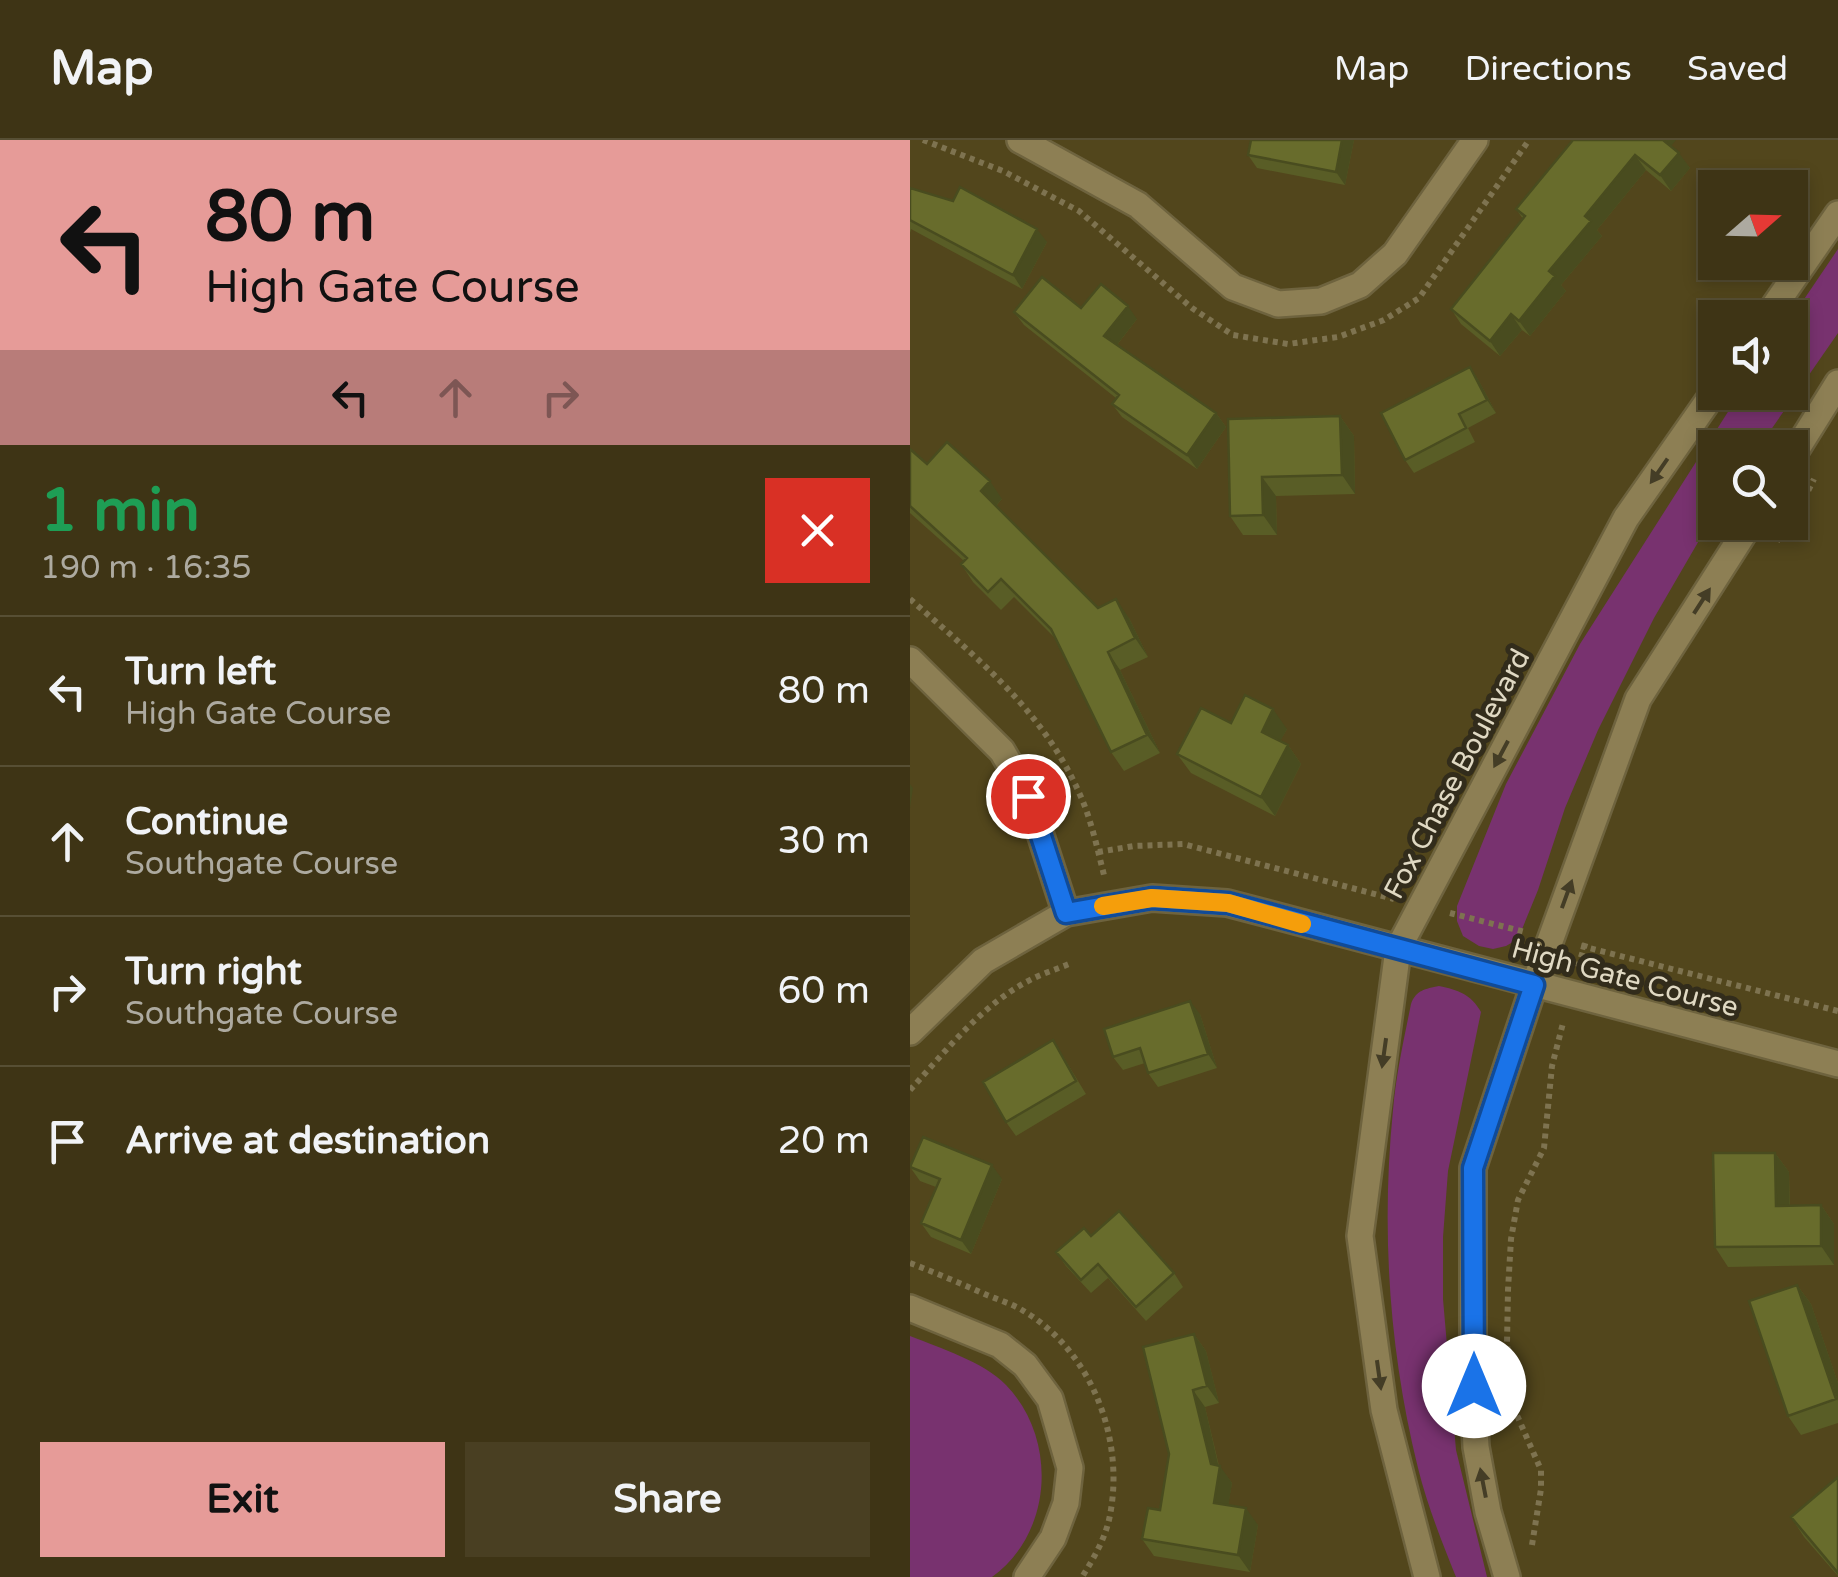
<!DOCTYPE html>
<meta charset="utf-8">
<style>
:root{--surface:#3e3415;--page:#493f22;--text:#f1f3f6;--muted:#adaaa0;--line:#574f34;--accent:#e69b98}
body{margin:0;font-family:"Varela Round",sans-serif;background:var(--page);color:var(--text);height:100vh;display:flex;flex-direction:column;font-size:38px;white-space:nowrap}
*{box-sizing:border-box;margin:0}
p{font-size:32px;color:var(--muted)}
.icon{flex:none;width:55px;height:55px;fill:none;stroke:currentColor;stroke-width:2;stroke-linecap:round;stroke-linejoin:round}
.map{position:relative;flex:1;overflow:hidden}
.drawer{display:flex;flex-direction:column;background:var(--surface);width:910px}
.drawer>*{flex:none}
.banner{background:#e69b98;color:#111;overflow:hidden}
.needle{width:65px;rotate:70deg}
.tools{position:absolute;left:788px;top:30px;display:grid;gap:20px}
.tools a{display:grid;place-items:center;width:110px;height:110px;border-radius:0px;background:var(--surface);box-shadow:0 5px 15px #0003,0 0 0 2px var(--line);font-size:50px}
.pin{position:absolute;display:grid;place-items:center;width:85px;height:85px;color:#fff;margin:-42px;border:5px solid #fff;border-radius:50%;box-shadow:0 2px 10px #0007}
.me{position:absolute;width:110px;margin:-55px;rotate:0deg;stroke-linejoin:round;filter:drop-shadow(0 0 8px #0008)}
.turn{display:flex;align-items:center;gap:35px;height:210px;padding:0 40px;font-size:45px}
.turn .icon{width:130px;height:130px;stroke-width:2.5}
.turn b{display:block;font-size:70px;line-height:85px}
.lanes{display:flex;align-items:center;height:95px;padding:0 40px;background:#0003;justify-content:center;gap:50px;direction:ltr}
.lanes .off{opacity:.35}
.round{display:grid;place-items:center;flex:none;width:105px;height:105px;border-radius:0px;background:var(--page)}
.overview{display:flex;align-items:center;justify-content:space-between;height:170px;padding:0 40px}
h1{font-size:60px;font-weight:700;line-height:75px;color:#1e9e55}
.cta{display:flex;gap:20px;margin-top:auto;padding:20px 40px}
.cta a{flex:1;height:115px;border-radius:0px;background:var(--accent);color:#111;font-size:40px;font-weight:700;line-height:115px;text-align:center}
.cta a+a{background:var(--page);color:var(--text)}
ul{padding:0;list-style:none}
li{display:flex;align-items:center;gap:30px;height:150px;padding:0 40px;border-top:2px solid var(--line)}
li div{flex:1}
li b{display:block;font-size:38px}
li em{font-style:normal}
header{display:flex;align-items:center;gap:60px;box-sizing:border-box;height:140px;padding:0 50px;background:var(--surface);border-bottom:2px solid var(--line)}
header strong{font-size:48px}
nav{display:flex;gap:55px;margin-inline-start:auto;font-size:35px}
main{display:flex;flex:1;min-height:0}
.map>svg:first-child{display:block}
</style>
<header>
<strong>Map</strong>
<nav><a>Map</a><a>Directions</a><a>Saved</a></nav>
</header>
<main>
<section class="drawer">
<div class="banner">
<div class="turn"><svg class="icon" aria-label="left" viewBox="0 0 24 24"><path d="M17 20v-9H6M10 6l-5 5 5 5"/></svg><div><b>80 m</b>High Gate Course</div></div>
<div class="lanes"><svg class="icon" aria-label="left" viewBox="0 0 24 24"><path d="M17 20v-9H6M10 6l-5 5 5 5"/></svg><svg class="icon off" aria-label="ahead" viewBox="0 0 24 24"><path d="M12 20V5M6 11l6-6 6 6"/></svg><svg class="icon off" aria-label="right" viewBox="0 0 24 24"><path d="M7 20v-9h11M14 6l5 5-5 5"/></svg></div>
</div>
<div class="overview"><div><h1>1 min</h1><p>190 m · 16:35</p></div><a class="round" style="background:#d93025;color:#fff"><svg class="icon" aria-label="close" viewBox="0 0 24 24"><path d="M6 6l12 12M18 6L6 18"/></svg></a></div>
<ul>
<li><svg class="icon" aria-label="left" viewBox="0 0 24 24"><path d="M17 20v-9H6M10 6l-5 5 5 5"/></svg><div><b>Turn left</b><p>High Gate Course</p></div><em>80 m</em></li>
<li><svg class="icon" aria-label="ahead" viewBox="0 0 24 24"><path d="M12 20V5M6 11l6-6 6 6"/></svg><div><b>Continue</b><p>Southgate Course</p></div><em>30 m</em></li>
<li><svg class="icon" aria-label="right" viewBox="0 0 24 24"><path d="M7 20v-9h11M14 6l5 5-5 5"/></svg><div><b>Turn right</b><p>Southgate Course</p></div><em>60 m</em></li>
<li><svg class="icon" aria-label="arrive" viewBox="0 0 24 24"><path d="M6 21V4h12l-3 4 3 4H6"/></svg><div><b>Arrive at destination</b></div><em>20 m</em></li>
</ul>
<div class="cta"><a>Exit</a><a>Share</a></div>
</section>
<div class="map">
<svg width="928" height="1437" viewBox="0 0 928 1437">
<rect width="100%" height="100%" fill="#52461c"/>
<path fill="#78326f" d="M928 109V193L849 307 805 308V373L744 478 688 590 655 668 628 750 608 799 596 806 583 809 569 806 553 796 547 781V766L596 644 670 504 830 253 880 252V180Z
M529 846C548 850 561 854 571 872L538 1031 533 1097V1159L546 1310 577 1437H546C532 1402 517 1365 508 1328 479 1211 471 1090 483 970 486 934 494 899 501 864 506 850 515 849 529 846Z
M0 1196C30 1208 74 1222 96 1245 148 1299 143 1393 82 1437H0Z"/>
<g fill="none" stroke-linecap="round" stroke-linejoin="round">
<g stroke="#6e633e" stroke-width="30">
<path id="minor" d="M110 0 228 65 323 147 368 164 411 161 450 145 485 114 565 0
M856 178 928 74
M880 320 928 243
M0 520 92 611 118 656 156 773
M0 892 73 821 156 773 242 758 317 763 928 924
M0 1168 90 1205 115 1225 140 1259 160 1328 156 1363 143 1398 117 1437
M517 1437 474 1270 450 1096 488 809 716 378 805 251
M597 1437 578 1372 566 1307 563 1246V1028L624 845 728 559 841 382"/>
</g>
<path stroke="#7e7350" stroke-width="6" stroke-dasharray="5 5" stroke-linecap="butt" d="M13 0 93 31 169 71 282 168 323 195 378 204 428 197 474 180 509 158 619 0
M867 401 882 383 904 339
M0 459C68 519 134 571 171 657 182 682 188 712 195 739
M188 712 224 706 273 704 484 759
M540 773 615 792
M671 806 928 871
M668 827 676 801
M0 950C37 910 72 864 122 839 134 833 147 829 159 824
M0 1123C26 1133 52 1144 77 1155 89 1160 102 1164 112 1170 181 1210 215 1298 200 1375 196 1397 184 1418 172 1437
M622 1405 631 1349V1330L606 1273 601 1248 597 1203 598 1150 601 1099 608 1060 634 1008 642 926 653 883"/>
<use href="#minor" stroke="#8d7f54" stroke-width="25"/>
</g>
<path fill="#595d26" d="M341 0H444L435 45 347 28 338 15Z
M663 0 761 6 780 28 761 51 736 30 687 90 692 96 651 145 656 151 620 196 612 190 590 216 551 184 541 169 613 79 606 69Z
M0 48 137 102 112 149 1 89 0 93Z
M171 168 227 179 207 205 306 273 316 287 287 329 212 277 202 264 206 258 114 185 104 172Z
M560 227 569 241 586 273 558 288 565 302 504 333 495 320Z
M430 276 444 296 445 354 366 356 367 395H333L320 376 318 279Z
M0 309 17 324 92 359 86 366 188 468 219 478 238 517 210 530 250 613 214 631 201 612 146 499 104 457 91 470 63 442 51 424 54 421 0 373Z
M321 583 377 589 370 601 378 605 391 624 365 676 281 633 267 614Z
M290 874 307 928 248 947 238 933 235 923 213 930 203 917Z
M143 900 176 954 106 996 96 982Z
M865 1013 879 1032 880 1066 911 1065 924 1084V1125L818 1127 805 1107Z
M0 1027 92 1039 61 1114 21 1097 11 1083 26 1047 10 1041Z
M181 1096 264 1133 273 1147 236 1181 198 1138 181 1153 156 1126 146 1112Z
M887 1145 901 1164 928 1243V1283L891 1295 878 1276Z
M284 1194 296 1211 309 1263 295 1267 309 1326 322 1343 318 1365 348 1385 340 1432 244 1416 232 1399 250 1370 259 1314Z
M928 1337V1436L894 1397 881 1377Z"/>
<path fill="#494c1f" d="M432 0H444L435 45 426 32Z
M751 0H766L758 10Z
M769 13 780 28 761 51 750 35Z
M725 15 736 30 687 90 692 96 651 145 656 151 620 196 609 181 675 76Z
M127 89 137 102 112 149 103 135Z
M218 166 227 179 203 210 194 196Z
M601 174 612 190 590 216 580 201Z
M560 227 569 241 586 273 577 260Z
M306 273 316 287 287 329 277 315Z
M430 276 444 296 445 354 432 335Z
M352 337 366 356 367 395 353 375Z
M80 341 92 359 83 369 71 351Z
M206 459 219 478 238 517 225 498Z
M198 512 210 530 250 613 237 595Z
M363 569 377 589 365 611 352 592Z
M378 605 391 624 365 676 351 657Z
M0 644 3 648 0 668Z
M280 861 290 874 307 928 298 914Z
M865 1013 879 1032 880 1085 866 1066Z
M82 1025 92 1039 61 1114 51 1100Z
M911 1065 924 1084V1125L911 1106Z
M887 1145 901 1164 928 1243V1261Z
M284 1194 296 1211 309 1263 297 1246Z
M283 1250 295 1267 309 1328 310 1326 322 1343 316 1380 304 1363 301 1324Z
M336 1368 348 1385 340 1432 328 1415Z"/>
<path fill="#686c2c" stroke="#494c1f" stroke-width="2.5" d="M341 0H432L426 32 338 15Z
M663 0H753L769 13 750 35 725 15 675 76 681 81 639 131 645 136 609 181 601 174 580 201 541 169 615 76 606 69Z
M50 47 127 89 103 135 0 80V48L43 61Z
M132 137 171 168 191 144 218 166 194 196 306 273 277 315 202 264 209 255 104 172Z
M560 227 577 260 549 274 556 288 495 320 471 273Z
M430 276 432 335 352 337 353 375 320 376 318 279Z
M37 302 80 341 71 351 188 468 206 459 225 498 198 512 237 595 201 612 141 489 91 439 78 452 51 424 57 418 0 366V309L17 324Z
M335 555 363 569 352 592 378 605 351 657 267 614 291 568 321 583Z
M280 861 298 914 238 933 230 908 203 917 194 889Z
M143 900 166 941 96 982 73 942Z
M13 997 82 1025 51 1100 11 1083 30 1039 0 1027Z
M803 1013H865L866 1066 911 1065V1106L805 1107Z
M209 1071 264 1133 226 1167 188 1124 171 1140 146 1112 174 1088 181 1096Z
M887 1145 926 1259 878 1276 839 1161Z
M284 1194 297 1246 283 1250 301 1324 310 1326 304 1363 336 1368 328 1415 232 1399 238 1368 250 1370 259 1314 233 1207Z
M928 1337V1433L881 1377Z"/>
<defs><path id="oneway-solid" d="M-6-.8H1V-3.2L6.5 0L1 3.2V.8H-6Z" transform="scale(2.5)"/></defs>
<g fill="#443d26">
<use href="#oneway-solid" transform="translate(749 331) rotate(125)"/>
<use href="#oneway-solid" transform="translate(792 461) rotate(-57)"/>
<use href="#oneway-solid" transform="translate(591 614) rotate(118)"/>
<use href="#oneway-solid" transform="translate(657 754) rotate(-70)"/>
<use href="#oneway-solid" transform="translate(474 913) rotate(98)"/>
<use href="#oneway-solid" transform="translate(469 1235) rotate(82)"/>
<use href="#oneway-solid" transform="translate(573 1343) rotate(-101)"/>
</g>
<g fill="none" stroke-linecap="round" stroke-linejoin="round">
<g stroke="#114b97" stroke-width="25">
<path id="route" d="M118 656 156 773 242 758 318 763 624 845 563 1028 564 1246"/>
</g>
<use href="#route" stroke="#1a73e8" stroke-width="18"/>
<path stroke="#f59e0b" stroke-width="18" d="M193 766 242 758 318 763 392 784"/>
</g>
<g text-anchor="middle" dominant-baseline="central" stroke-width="10" stroke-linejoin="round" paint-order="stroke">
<g font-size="28" fill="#e0d9c3" stroke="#322c1b">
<text transform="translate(547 634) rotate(-62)">Fox Chase Boulevard</text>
<text transform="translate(715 838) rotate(15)">High Gate Course</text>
</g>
</g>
</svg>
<div class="tools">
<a><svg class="needle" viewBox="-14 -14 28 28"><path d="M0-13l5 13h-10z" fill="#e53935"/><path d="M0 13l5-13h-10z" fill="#adaaa0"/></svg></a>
<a><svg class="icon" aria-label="sound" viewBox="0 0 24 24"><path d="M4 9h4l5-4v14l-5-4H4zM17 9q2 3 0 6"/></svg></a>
<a><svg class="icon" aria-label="search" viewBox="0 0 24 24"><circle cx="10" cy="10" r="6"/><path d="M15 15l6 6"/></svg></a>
</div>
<div class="pin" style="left:118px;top:656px;background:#d93025"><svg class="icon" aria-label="arrive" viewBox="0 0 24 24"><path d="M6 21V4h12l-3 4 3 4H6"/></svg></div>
<svg class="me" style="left:564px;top:1246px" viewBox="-20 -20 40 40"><circle r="19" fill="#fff"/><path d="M0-13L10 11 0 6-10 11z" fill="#1a73e8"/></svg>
</div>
</main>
